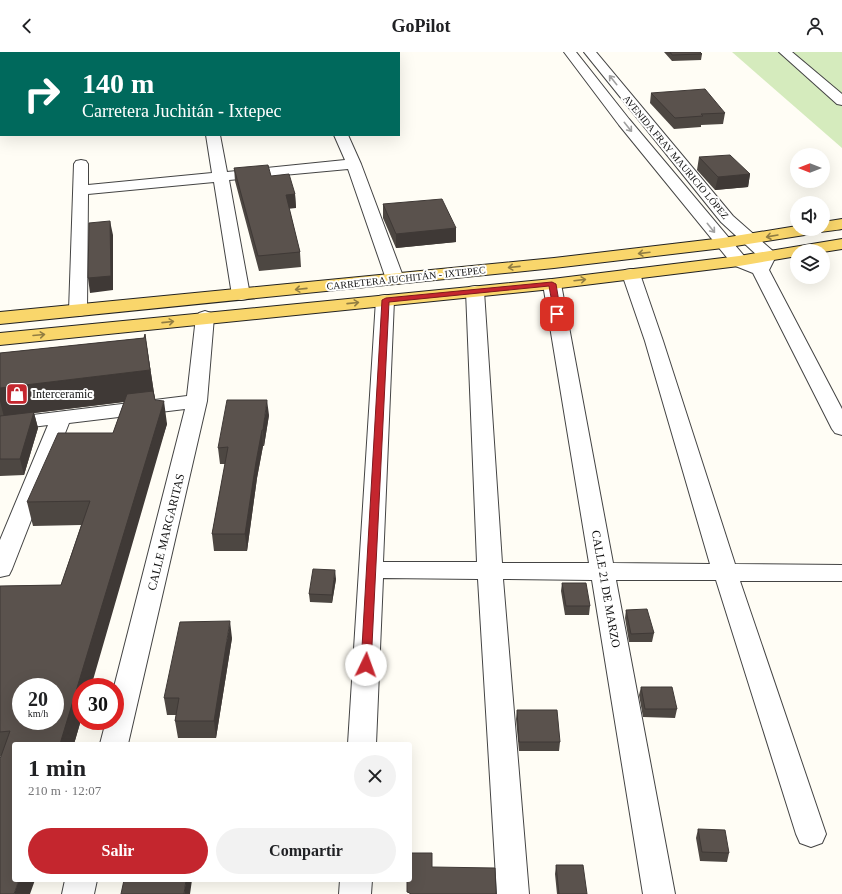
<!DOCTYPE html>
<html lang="es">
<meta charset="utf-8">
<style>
:root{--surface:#fff;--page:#f2f2f2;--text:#202124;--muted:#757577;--accent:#c4262e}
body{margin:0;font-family:"Times New Roman",serif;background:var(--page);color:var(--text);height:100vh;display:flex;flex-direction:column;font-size:15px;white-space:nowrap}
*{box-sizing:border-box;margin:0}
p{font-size:13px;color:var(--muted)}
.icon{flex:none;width:22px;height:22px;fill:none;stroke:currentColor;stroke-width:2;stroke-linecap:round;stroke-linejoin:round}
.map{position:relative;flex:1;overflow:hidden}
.panel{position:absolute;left:12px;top:690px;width:400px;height:140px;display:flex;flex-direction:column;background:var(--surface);border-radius:4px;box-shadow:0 4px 16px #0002}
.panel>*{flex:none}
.banner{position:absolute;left:0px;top:0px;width:400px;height:84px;box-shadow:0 4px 16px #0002;background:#00695c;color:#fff;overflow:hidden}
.needle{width:26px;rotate:270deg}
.fabs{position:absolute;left:790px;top:96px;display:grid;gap:8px}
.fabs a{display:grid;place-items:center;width:40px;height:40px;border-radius:50%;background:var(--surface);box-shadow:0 4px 16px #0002;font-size:20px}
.speed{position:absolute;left:12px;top:626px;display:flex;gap:8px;font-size:20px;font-weight:700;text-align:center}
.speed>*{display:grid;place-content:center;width:52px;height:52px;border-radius:50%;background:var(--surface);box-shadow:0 4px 16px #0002;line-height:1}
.speed small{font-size:10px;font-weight:400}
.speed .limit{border:6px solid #d22;background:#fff;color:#111}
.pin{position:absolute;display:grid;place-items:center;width:34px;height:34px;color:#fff;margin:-17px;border-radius:8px;box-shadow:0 2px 6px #0006}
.me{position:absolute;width:44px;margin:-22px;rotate:3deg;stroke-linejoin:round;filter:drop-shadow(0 0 3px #0008)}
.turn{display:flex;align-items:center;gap:14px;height:84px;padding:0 16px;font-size:18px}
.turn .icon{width:52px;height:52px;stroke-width:2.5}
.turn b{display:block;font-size:28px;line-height:34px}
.round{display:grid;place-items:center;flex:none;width:42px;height:42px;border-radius:21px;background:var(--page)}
.headline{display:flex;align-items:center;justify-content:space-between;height:68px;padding:0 16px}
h1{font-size:24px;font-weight:700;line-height:30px}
.cta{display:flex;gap:8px;margin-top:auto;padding:8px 16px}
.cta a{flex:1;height:46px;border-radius:24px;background:var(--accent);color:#fff;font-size:16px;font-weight:700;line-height:46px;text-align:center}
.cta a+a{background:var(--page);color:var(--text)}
header{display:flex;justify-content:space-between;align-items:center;height:52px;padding:0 16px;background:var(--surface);font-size:18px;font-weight:700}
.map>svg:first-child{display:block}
</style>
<header><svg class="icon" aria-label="back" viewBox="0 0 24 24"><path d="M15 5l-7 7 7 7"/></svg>GoPilot<svg class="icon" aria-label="person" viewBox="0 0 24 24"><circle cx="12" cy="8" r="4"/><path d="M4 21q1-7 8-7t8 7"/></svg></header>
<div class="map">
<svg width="842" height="842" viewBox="0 0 842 842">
<rect width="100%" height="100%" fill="#fffdf5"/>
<path fill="#d5ebbd" d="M732 0H842V96Z"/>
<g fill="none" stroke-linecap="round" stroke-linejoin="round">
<g stroke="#444" stroke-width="2">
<path id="minor" d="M564 0H576L629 67 745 205 756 210 759 205 721 170 584 0H596L733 164 774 200 776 204 769 218 842 357V383L835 381 832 377 753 221 733 213 619 73Z
M779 0H792L842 42V53L837 52Z
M206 83H220L227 120 345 108 334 83H348L361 112 404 227 401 231 395 232 389 231 386 227 348 117 229 128 250 243 247 247 241 248 235 247 232 243 214 130 88 142 87 259 84 263 78 264 72 263 69 259 74 112 76 109 81 108 86 109 88 112V133L212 121Z
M631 217 637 218 640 222 663 289 735 512 842 513V529H740L826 782 822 791 811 795 800 791 796 782 716 528H616L675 842H643L592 528 503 527 529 842H497L478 527 383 526 376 692H348L376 248 379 244 385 243 391 244 394 248 383 510H477L466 239 469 235 475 234 481 235 484 239 502 511H589L543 232 546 228 552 227 558 228 561 232 613 511 710 512 645 289 622 222 625 218Z
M205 259 211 261 214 265 207 349 128 692H100L106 669H115L114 635 185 357 69 371 12 517 9 523 0 525V488L48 373 0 379V367L187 344 196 265 199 261Z
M65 828H97L94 842H62Z
M340 828H372L371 842H339Z"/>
</g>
<g stroke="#222" stroke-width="2">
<path id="major" d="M842 167V177C831 179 821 179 811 182L723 196 554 216 0 272V260L554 206 723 186 797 174V177H823V170Z
M842 187V197L823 200 797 199V204L739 214 552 237 0 293V281L552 227 739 204Z"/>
</g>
<use href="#minor" fill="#fff" fill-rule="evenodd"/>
<use href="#major" fill="#f9d66b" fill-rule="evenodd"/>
</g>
<path fill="#4d4742" d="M664 0H700L702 2 701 8 672 9Z
M651 41 725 61 723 72 701 73V75L674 77 650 51Z
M699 105 750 122 748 135 715 138 697 118Z
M234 116 271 124 295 142 296 156H289L300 200 301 215 259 219 235 129Z
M383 152 456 176V190L396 196 383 166Z
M145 282 155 348 167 372 81 635V668L74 692H14L0 705V534L61 533 81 473 33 474 27 450 113 381 124 350 34 361 38 376 24 423 0 424V301L144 286Z
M269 363 264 394H263L257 426 247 499H214L212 482 225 412H220L218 396Z
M336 527 332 551 310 550 309 542Z
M562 531 590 554 589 563H565L561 539Z
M626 558 654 581 652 590H629L625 566Z
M232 586 216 686H178L175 669 176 663H167L164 646Z
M641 635 677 657 675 666 643 665 639 643Z
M517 658 560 690 559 699H519L516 667Z
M698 777 729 801 727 810 700 809 696 786Z
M556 813 587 842H557L555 822Z"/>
<path fill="#3f3936" d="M750 122 748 135 715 138 718 125Z
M295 142 296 156 287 157 286 143Z
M110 169 113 183V238L90 241 88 226Z
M456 176V190L396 196V182Z
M145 282 158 367 164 349 167 372 91 635H81V668L74 692H60L155 346 34 361 38 376 24 423 20 407 4 365 0 349V336L150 318Z
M267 348 269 363 264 394 263 378Z
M262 378 263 394 257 426 247 499 245 482 256 410Z
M335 518 336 527 332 551V543Z
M230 569 232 586 216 686 214 669Z
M19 828H35L30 842H14Z
M186 828H192L190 842H184Z"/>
<path fill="#5a524d" stroke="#3f3936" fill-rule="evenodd" d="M670 0H700L702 2 672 3Z
M705 37 725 61 701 62 703 64 675 66 651 41Z
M730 103 750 122 718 125 699 105Z
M268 113 271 124 289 122 295 142 286 143 300 200 258 204 234 116Z
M442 147 456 176 396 182 383 152Z
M110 169 111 224 88 226 89 171Z
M145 282 150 318 0 336V301L144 286Z
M153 339 155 348 164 349 60 692H14V828H19L14 842H0V707L10 679 0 680V534L61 533 90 449 27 450 58 381H113L127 342ZM21 635H55V669H21Z
M227 348H267L263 378H262L256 410 245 482H212L228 395 218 396Z
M34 360 20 407H0V364Z
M313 517 335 518 332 543 309 542Z
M562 531H586L590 554H566Z
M647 557 654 581 631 582 626 558Z
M230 569 214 669H175L179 646H164L180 570Z
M641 635H672L677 657H645Z
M517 658H557L560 690H519Z
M698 777 725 778 729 801 702 800Z
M410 801H432V815L495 816 496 842H410V841L407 840V828H410Z
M556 813H583L587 842H559Z
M124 828H186L184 842H121Z"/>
<defs><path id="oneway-shaft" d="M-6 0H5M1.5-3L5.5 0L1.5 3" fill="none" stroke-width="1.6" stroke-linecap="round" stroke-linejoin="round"/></defs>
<g stroke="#a0a0a0">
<use href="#oneway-shaft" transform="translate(613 28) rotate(-129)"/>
<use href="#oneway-shaft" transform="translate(628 75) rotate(51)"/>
<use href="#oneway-shaft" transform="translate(711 176) rotate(51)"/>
</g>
<g stroke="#917d42">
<use href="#oneway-shaft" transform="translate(772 184) rotate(170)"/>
<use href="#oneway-shaft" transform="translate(644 201) rotate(173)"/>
<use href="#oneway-shaft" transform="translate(514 215) rotate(174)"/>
<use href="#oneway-shaft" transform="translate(580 228) rotate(-7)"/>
<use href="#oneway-shaft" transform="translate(301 237) rotate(174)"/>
<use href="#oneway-shaft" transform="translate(353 251) rotate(-6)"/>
<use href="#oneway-shaft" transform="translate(168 270) rotate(-6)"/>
<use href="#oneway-shaft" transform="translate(39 283) rotate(-5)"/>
</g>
<path fill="#c4262e" stroke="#7f191e" d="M552 230 556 232 561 262 557 264 554 262 549 234 389 250 371 613 370 616H362L361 613 382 248 386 246Z"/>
<defs>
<g id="shop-square" transform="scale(1.15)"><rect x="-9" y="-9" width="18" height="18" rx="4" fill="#c4262e" stroke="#fff"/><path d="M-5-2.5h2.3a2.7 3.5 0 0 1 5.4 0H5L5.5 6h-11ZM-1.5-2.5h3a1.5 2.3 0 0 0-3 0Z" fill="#fff"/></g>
</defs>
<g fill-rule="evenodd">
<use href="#shop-square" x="17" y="342"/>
</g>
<g text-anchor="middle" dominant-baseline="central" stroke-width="4" stroke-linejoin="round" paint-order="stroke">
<g font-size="10" fill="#111" stroke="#fff">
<text transform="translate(676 105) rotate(50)">AVENIDA FRAY MAURICIO LÓPEZ</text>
<text transform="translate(406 226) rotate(-6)">CARRETERA JUCHITÁN - IXTEPEC</text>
</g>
<g font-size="12" fill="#111" stroke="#fff" text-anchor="start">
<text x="32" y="342">Interceramic</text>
</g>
<g font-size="12" fill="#111" stroke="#fff">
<text transform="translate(166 480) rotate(-76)">CALLE MARGARITAS</text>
<text transform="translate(606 537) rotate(80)">CALLE 21 DE MARZO</text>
</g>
</g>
</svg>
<div class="fabs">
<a><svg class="needle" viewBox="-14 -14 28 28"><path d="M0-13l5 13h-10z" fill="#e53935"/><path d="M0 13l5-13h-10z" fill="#757577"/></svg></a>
<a><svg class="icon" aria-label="sound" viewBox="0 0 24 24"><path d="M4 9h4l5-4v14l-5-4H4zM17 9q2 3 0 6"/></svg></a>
<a><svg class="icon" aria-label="layers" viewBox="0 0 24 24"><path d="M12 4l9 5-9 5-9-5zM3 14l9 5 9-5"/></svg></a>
</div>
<div class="speed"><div>20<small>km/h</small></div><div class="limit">30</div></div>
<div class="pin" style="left:557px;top:262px;background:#d93025"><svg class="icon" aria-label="arrive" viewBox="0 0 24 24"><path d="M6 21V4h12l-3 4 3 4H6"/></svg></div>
<svg class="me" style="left:366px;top:613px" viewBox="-20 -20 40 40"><circle r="19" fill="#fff"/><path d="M0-13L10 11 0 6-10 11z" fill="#c4262e"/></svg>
<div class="banner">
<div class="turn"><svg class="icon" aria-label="right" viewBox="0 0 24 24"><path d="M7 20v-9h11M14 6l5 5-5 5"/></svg><div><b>140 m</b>Carretera Juchitán - Ixtepec</div></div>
</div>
<section class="panel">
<div class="headline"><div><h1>1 min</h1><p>210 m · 12:07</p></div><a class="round"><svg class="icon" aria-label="close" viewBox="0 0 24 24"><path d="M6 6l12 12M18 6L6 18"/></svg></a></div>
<div class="cta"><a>Salir</a><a>Compartir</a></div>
</section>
</div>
